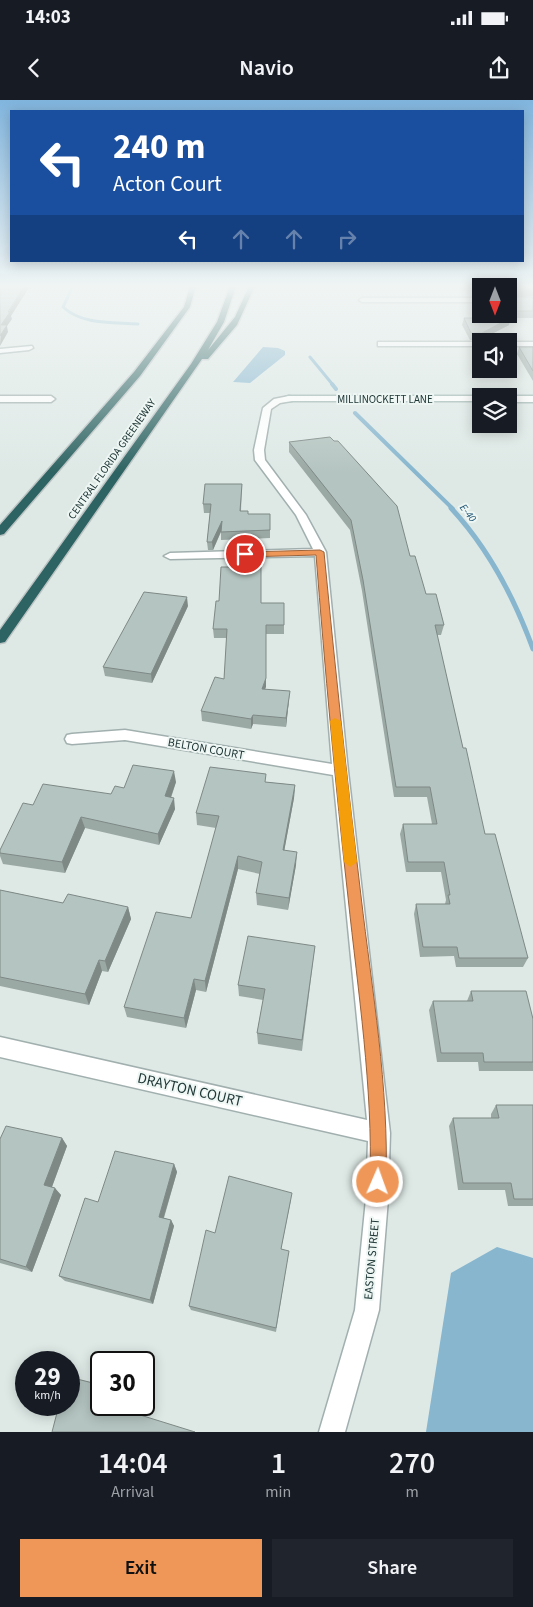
<!DOCTYPE html>
<style>
:root{--surface:#171b24;--page:#20242c;--text:#f1f3f6;--muted:#9ea1a6;--accent:#ee9758}
body{margin:0;font-family:"Source Sans 3",sans-serif;background:var(--page);color:var(--text);height:100vh;display:flex;flex-direction:column;font-size:19px;white-space:nowrap}
*{box-sizing:border-box;margin:0}
p{font-size:16px;color:var(--muted)}
.icon{flex:none;width:28px;height:28px;fill:none;stroke:currentColor;stroke-width:2;stroke-linecap:round;stroke-linejoin:round}
.map{position:relative;height:1332px;overflow:hidden}
.drawer{display:flex;flex-direction:column;background:var(--surface);flex:1}
.drawer>*{flex:none}
.guide{position:absolute;left:10px;top:10px;width:514px;height:152px;border-radius:0px;box-shadow:0 2px 12px #0003;background:#1a4fa0;color:#fff;overflow:hidden}
.needle{width:32px;rotate:180deg}
.buttons{position:absolute;left:472px;top:178px;display:grid;gap:10px}
.buttons a{display:grid;place-items:center;width:45px;height:45px;border-radius:0px;background:var(--surface);box-shadow:0 2px 12px #0003;font-size:25px}
.speed{position:absolute;left:15px;top:1251px;display:flex;gap:10px;font-size:25px;font-weight:700;text-align:center}
.speed>*{display:grid;place-content:center;width:65px;height:65px;border-radius:50%;background:var(--surface);box-shadow:0 2px 12px #0003;line-height:1}
.speed small{font-size:12px;font-weight:400}
.speed .limit{border:2px solid #111;border-radius:8px;background:#fff;color:#111}
.pin{position:absolute;display:grid;place-items:center;width:42px;height:42px;color:#fff;margin:-21px;border:2px solid #fff;border-radius:50%;box-shadow:0 1px 5px #0007}
.me{position:absolute;width:55px;margin:-28px;rotate:2deg;stroke-linejoin:round;filter:drop-shadow(0 0 4px #0008)}
.turn{display:flex;align-items:center;gap:18px;height:105px;padding:0 20px;font-size:22px}
.turn .icon{width:65px;height:65px;stroke-width:2.5}
.turn b{display:block;font-size:35px;line-height:42px}
.lanes{display:flex;align-items:center;height:48px;padding:0 20px;background:#0003;justify-content:center;gap:25px;direction:ltr}
.lanes .off{opacity:.35}
.eta{display:flex;justify-content:space-evenly;align-items:center;height:85px;text-align:center}
.eta b{font-size:30px;font-weight:600;line-height:35px}
.cta{display:flex;gap:10px;margin-top:auto;padding:10px 20px}
.cta a{flex:1;height:58px;border-radius:0px;background:var(--accent);color:#111;font-size:20px;font-weight:600;line-height:58px;text-align:center}
.cta a+a{background:var(--page);color:var(--text)}
.status{display:flex;justify-content:space-between;align-items:center;height:35px;padding:0 25px;background:var(--surface);direction:ltr}
.status svg{height:14px;fill:currentColor}
header{display:flex;justify-content:space-between;align-items:center;height:65px;padding:0 20px;background:var(--surface);font-size:22px;font-weight:600}
.map>svg:first-child{display:block}
</style>
<div class="status"><b>14:03</b><svg viewBox="0 0 49 12"><path d="M0 12V9h3v3zM5 12V6h3v6zM10 12V3h3v9zM15 12V0h3v12zM26 1h20v11H26zM47 4h2v5h-2z"/></svg></div>
<header><svg class="icon" aria-label="back" viewBox="0 0 24 24"><path d="M15 5l-7 7 7 7"/></svg>Navio<svg class="icon" aria-label="share" viewBox="0 0 24 24"><path d="M12 15V3M7 8l5-5 5 5M5 13v7h14v-7"/></svg></header>
<div class="map">
<svg width="533" height="1332" viewBox="0 0 533 1332">
<rect width="100%" height="100%" fill="#dee9e6"/>
<path fill="#87b6ce" d="M263 247 278 248 285 251V255L250 283 233 282Z
M497 1147 533 1158V1332H426L451 1173Z"/>
<g fill="none" stroke-linecap="round" stroke-linejoin="round">
<path stroke="#87b6ce" stroke-width="3" d="M73 186 63 207C82 225 113 222 138 224
M310 257 333 285"/>
<path stroke="#87b6ce" stroke-width="4" d="M332 284 336 289
M355 313 453 409"/>
<path stroke="#87b6ce" stroke-width="5" d="M451 408C489 449 514 497 533 549"/>
<g stroke="#a1b0ae" stroke-width="3">
<path id="street" d="M481 198V202H362L359 200 362 198Z
M378 242H481V246H378Z
M509 242H533V246H509Z
M32 246 33 248 29 250 0 253V249Z
M0 296H51L55 299 51 302H0Z
M289 296 292 297V301L280 303 271 309 264 350 265 360 306 415 326 452 348 671 390 1033 388 1099 379 1210 345 1332H319L355 1210 366 1099 368 1041 0 957V937L367 1020 333 675 125 640 72 644 67 643 65 639 67 635 72 634 125 630 332 664 315 456 170 459 164 456 170 453 313 449 296 415 255 360 254 350 263 308 274 299Z"/>
</g>
<g stroke="#9eb5b0" stroke-width="3">
<path id="secondary" d="M289 296H481V301H286V297Z
M509 296H533V302H509Z"/>
</g>
<g stroke="#bcc3c3" stroke-width="3">
<path id="highway" d="M190 186H196L190 207 140 276 4 434 0 435V425L134 272 184 207Z
M230 186H236L224 222 208 250 235 217 249 186H255L237 225 208 259H202L5 542 0 543V530L191 264 217 222Z"/>
</g>
<use href="#street" fill="#fff" fill-rule="evenodd"/>
<use href="#secondary" fill="#fff" fill-rule="evenodd"/>
<use href="#highway" fill="#2d6362" fill-rule="evenodd"/>
</g>
<path fill="#9ba9a5" d="M509 186 533 196 517 197H533V218H510L509 225 480 240H470L462 225 464 218H506L504 214H509Z
M519 247H533V281L517 254Z
M289 342 410 456 426 494 444 525 441 535H437L463 648 485 734 528 858 523 867H456L454 856 420 857 414 814 416 804H445L446 800 441 772H406L400 734 403 724H432L427 697H394L362 491 350 430 289 352Z
M242 384 241 411 248 414H270V438L221 440V432L213 450H208L207 442 210 413H204L203 404Z
M261 503 284 525V534H266L265 589 289 600 286 627 253 624 251 629 202 621 201 611 224 579 227 538H214L213 529Z
M188 506 152 583 105 576 103 567Z
M176 682 171 698 175 709 159 745 85 728 65 773 3 764 0 756V750L33 705 111 694 124 688Z
M266 682 295 685 294 698 284 751 296 765 288 810 257 805 256 793 260 774 238 769 206 892 196 890 186 928 127 917 124 907 191 818 216 728 197 725 196 713Z
M0 790 63 803 128 807 131 819 108 872 102 871 89 905 0 886Z
M315 846 302 951 258 944 257 933 263 900 239 896 238 885Z
M471 891 533 919V971H479L478 962H437L429 910 433 901H467Z
M496 1005H533V1106H508L505 1090H458L449 1026 453 1018H491V1014Z
M62 1038 67 1046 52 1087 61 1095 32 1172 0 1163V1039Z
M174 1064 177 1072 164 1118 171 1120 174 1126 153 1204 65 1181 59 1176 98 1102Z
M291 1100 281 1149 288 1156 276 1232 191 1210 189 1206 215 1133Z"/>
<path fill="#7e8986" d="M24 186H30L11 216 12 219 7 226 8 232 0 246 1 225Z
M533 190V196L509 198V192Z
M510 218 509 225 480 240 482 233Z
M222 421V429L213 450 212 442Z
M187 497 188 506 152 583 151 574Z
M266 578V587L262 598V589Z
M290 591 286 627V618Z
M253 615V624L251 629V619Z
M174 671 176 682 167 708 165 696Z
M295 685 294 698 282 763 283 750Z
M174 698 175 709 159 745 158 734Z
M81 717 85 728 65 773 62 762Z
M297 752 296 765 288 810 289 798Z
M238 756V769L206 892 205 881Z
M128 807 131 819 108 872 105 861Z
M99 860 102 871 89 905 85 894Z
M194 879 196 890 186 928 184 918Z
M62 1038 67 1046 50 1092 44 1085Z
M174 1064 177 1072 162 1123 159 1117Z
M55 1088 61 1095 32 1172 26 1167Z
M171 1120 174 1126 153 1204 150 1200Z
M139 1305H143L141 1315 137 1314Z"/>
<path fill="#b4c4c0" stroke="#7e8986" d="M1 186H24L8 212H10L1 225H7L0 236V188Z
M509 186H533V190L509 192Z
M509 193 510 197H533V211H509Z
M464 218H510L482 233H471Z
M519 247H533V271Z
M330 337 334 341H338L397 406 410 456H415L426 494H436L444 525H435L463 648H466L485 734H495L528 858H459L457 847H423L416 804H450L448 795H450L444 762H408L403 724H437L430 687H396L363 480 351 420 289 342Z
M205 384H242L240 411H248V414H270V430L221 432 222 421 212 442H207L211 404H203Z
M221 467H261V503H284V525H266V578L262 589 290 591 286 618 253 615 251 619 201 611 215 577 224 579 227 529H213L216 501H219Z
M144 492 187 497 151 574 103 567Z
M133 665 174 671 165 696 174 698 158 734 81 717 62 762 0 753V750L23 703 33 705 43 684 111 694 115 686 124 688Z
M210 667 266 674 265 682 295 685 283 750 297 752 289 798 256 793 262 762 238 756 205 881 194 879 184 918 124 907 156 812 191 818 219 716 196 713Z
M0 790 63 803 68 794 128 807 105 861 99 860 85 894 0 877Z
M248 836 315 846 302 940 257 933 265 889 238 885Z
M471 891H526L533 919V962H484L483 953H441L433 901H473Z
M496 1005H533V1099H514L511 1083H463L453 1018H499Z
M6 1026 62 1038 44 1085 55 1088 26 1167 0 1159V1039Z
M115 1051 174 1064 159 1117 171 1120 150 1200 59 1176 85 1098 98 1102Z
M229 1076 292 1093 281 1149 289 1151 276 1228 189 1206 206 1130 215 1133Z
M69 1277 101 1285V1305H139L137 1314 195 1332H52L59 1305H69Z"/>
<linearGradient id="sky" x2="0" y2="1"><stop stop-color="#81b5de"/><stop offset="0.5" stop-color="#f0f5f4"/><stop offset="1" stop-color="#f0f5f4" stop-opacity="0"/></linearGradient>
<rect width="533" height="373" fill="url(#sky)"/>
<path fill="#ee9758" stroke="#9b6239" d="M320 450 324 452C335 567 347 681 361 796 372 891 389 986 386 1082L384 1088 378 1091 372 1088 370 1082C373 987 358 892 348 797 335 683 325 569 316 455L245 457 241 454 245 452Z"/>
<path fill="#f59e0b" d="M335 618 341 621 357 762 350 767 344 762 330 621Z"/>
<g text-anchor="middle" dominant-baseline="central" stroke-width="4" stroke-linejoin="round" paint-order="stroke">
<g font-size="11" fill="#203836" stroke="#eef6f4">
<text x="385" y="299">MILLINOCKETT LANE</text>
<text transform="translate(112 359) rotate(-55)">CENTRAL FLORIDA GREENEWAY</text>
</g>
<g font-size="11" font-style="italic" fill="#1d5472" stroke="#eef6f4">
<text transform="translate(468 413) rotate(52)">E-40</text>
</g>
<g font-size="12" fill="#203836" stroke="#eef6f4">
<text transform="translate(206 649) rotate(10)">BELTON COURT</text>
<text transform="translate(372 1159) rotate(-85)">EASTON STREET</text>
</g>
<g font-size="15" fill="#203836" stroke="#eef6f4">
<text transform="translate(190 990) rotate(13)">DRAYTON COURT</text>
</g>
</g>
</svg>
<div class="buttons">
<a><svg class="needle" viewBox="-14 -14 28 28"><path d="M0-13l5 13h-10z" fill="#e53935"/><path d="M0 13l5-13h-10z" fill="#9ea1a6"/></svg></a>
<a><svg class="icon" aria-label="sound" viewBox="0 0 24 24"><path d="M4 9h4l5-4v14l-5-4H4zM17 9q2 3 0 6"/></svg></a>
<a><svg class="icon" aria-label="layers" viewBox="0 0 24 24"><path d="M12 4l9 5-9 5-9-5zM3 14l9 5 9-5"/></svg></a>
</div>
<div class="speed"><div>29<small>km/h</small></div><div class="limit">30</div></div>
<div class="pin" style="left:245px;top:454px;background:#d93025"><svg class="icon" aria-label="arrive" viewBox="0 0 24 24"><path d="M6 21V4h12l-3 4 3 4H6"/></svg></div>
<svg class="me" style="left:378px;top:1082px" viewBox="-20 -20 40 40"><circle r="17" fill="#ee9758" stroke="#fff" stroke-width="3"/><path d="M0-11L8 9 0 5-8 9z" fill="#fff"/></svg>
<div class="guide">
<div class="turn"><svg class="icon" aria-label="left" viewBox="0 0 24 24"><path d="M17 20v-9H6M10 6l-5 5 5 5"/></svg><div><b>240 m</b>Acton Court</div></div>
<div class="lanes"><svg class="icon" aria-label="left" viewBox="0 0 24 24"><path d="M17 20v-9H6M10 6l-5 5 5 5"/></svg><svg class="icon off" aria-label="ahead" viewBox="0 0 24 24"><path d="M12 20V5M6 11l6-6 6 6"/></svg><svg class="icon off" aria-label="ahead" viewBox="0 0 24 24"><path d="M12 20V5M6 11l6-6 6 6"/></svg><svg class="icon off" aria-label="right" viewBox="0 0 24 24"><path d="M7 20v-9h11M14 6l5 5-5 5"/></svg></div>
</div>
</div>
<section class="drawer">
<div class="eta">
<div><b>14:04</b><p>Arrival</p></div>
<div><b>1</b><p>min</p></div>
<div><b>270</b><p>m</p></div>
</div>
<div class="cta"><a>Exit</a><a>Share</a></div>
</section>
